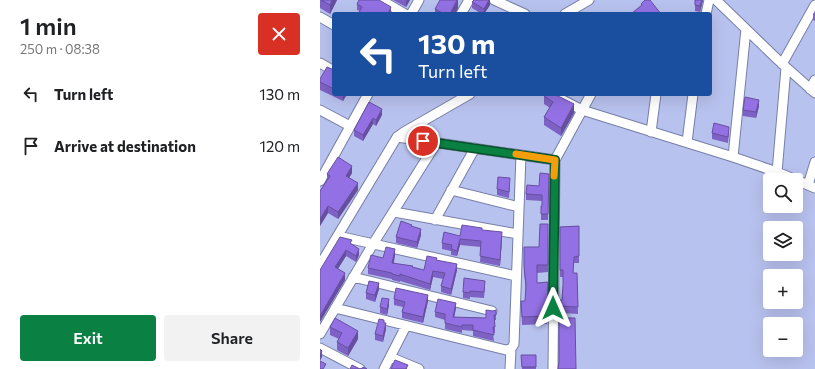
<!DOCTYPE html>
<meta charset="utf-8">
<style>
:root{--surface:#fff;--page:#f2f2f2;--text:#202124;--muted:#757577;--accent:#0b8043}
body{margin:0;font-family:Commissioner,sans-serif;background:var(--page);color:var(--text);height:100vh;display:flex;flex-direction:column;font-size:15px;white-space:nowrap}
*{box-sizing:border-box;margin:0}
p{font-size:13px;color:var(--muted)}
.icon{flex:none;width:22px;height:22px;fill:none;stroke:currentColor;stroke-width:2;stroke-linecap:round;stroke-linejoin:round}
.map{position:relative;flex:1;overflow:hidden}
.panel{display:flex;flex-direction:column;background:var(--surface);width:320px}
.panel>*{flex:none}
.top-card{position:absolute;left:12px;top:12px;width:380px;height:84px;border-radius:4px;box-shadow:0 4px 16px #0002;background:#1a4fa0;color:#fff;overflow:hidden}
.tools{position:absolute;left:443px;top:173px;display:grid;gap:8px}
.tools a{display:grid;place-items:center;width:40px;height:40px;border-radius:4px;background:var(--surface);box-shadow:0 4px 16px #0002;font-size:20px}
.pin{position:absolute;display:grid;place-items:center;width:34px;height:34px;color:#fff;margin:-17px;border:2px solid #fff;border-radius:50%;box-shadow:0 1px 4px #0007}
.me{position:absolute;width:44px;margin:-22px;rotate:0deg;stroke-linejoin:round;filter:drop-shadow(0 0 3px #0008)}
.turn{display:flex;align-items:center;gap:14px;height:84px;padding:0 20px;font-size:18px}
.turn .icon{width:52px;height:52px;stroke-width:2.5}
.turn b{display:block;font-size:28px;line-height:34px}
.round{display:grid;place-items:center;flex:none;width:42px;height:42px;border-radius:4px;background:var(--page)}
.summary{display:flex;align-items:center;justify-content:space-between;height:68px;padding:0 20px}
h1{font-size:24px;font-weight:600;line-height:30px}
.primary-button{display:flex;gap:8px;margin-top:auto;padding:8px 20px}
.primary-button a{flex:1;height:46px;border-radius:4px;background:var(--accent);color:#fff;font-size:16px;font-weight:600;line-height:46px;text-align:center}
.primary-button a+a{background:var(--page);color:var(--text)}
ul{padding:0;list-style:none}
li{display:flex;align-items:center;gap:12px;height:52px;padding:0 20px}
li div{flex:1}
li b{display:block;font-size:15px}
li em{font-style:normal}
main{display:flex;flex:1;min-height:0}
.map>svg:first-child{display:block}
</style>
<main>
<section class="panel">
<div class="summary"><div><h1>1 min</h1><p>250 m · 08:38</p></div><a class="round" style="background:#d93025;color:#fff"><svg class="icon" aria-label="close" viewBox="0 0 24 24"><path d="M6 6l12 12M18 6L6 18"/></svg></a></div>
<ul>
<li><svg class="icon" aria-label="left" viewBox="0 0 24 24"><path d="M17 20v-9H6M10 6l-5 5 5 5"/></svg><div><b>Turn left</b></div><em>130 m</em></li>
<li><svg class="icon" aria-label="arrive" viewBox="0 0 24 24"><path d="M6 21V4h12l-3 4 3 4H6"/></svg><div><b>Arrive at destination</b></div><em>120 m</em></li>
</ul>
<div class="primary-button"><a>Exit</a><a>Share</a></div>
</section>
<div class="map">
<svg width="495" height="369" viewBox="0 0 495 369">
<rect width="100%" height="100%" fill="#b8c2ee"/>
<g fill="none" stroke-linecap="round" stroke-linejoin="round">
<g stroke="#767fa7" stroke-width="11">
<path id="street" d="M61 0 85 14
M174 0 205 14
M396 0 458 60 495 93
M91 14 99 0
M141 14 149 0
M245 14 269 0
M386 14 389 0
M0 17 14 25
M0 63 14 71
M462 64 495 5
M490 89 495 80
M231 94 262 110 413 157 457 172 495 188
M0 110 30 126
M331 132 336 94
M77 137 235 160
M367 142 373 94
M413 157 426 29
M457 172 466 68
M0 181 48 94
M488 185 495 162
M131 190 199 207
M74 212 198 234
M115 220 155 148
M18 236 196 276
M0 265 77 137 84 132 150 94
M33 277 172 311
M15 308 186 350 191 349 194 344 201 155
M0 334 53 244 117 142
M0 348 40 369
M70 357 99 369
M64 369 86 326
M190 369 191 349
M233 369 235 160 271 94"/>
</g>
<use href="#street" stroke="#fff" stroke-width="9"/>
</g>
<path fill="#7e61c4" d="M0 0H17L10 14 0 8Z
M73 0H90L86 7Z
M138 0V8L135 14H115V9Z
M170 0V5L164 14H162L152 8V2Z
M383 0 380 12 375 11V5Z
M37 4 71 13V14H38L40 11 37 10Z
M495 11V21L493 20V14Z
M14 70V94H27L23 101 0 90V79Z
M224 96 254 113 241 136 224 125V117L230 108 224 104Z
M49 102 62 115 56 126 53 124 43 141 34 136V130Z
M439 106 436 118 423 116V110Z
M392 133H409L408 143 392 139Z
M32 173 29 178 38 190 18 219 8 213 0 226V191L7 180V174Z
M229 174 228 220H221V206H222V201L206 200V194L219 186Z
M190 184 189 198 177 195V189Z
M228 224V272L217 273V283L228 282 227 324 202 325 201 301H205L206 290 204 273V247H219Z
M259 226V263H254L253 273H257L258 314 240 313V300H242L243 285V277H240V227Z
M162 230 182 238 180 266 160 262 161 247 140 245 137 256 131 255V251L122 249V243L140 236Z
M101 235 97 248 76 243V237Z
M32 245 39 255 36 262 26 256 18 269 25 280 0 322V270Z
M75 255 74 263 104 270 117 260 137 270 131 295 121 292V286L123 279 113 277 110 290 80 281V282L72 280V279L48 274V268L63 258Z
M165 287 164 298 150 297V299L143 298V292Z
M59 289 55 302 46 299V293Z
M74 299 108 301 103 323 82 318V312L83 307 74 305Z
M69 305 67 315 60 313V307Z
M136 308 134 317 166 318 173 311 176 310V320H175V333H173L174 341 153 336V331L142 330V333L125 329V320L115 317V312Z
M64 323 66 329 63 342 55 340V334Z
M10 327 38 339 28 356 17 350V342L19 339 10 335Z
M201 355H216V369H202Z"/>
<path fill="#674fa0" d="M12 0H17L10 14V5Z
M87 0H90L86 7V1Z
M137 0H138V8L135 14H130Z
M169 0H170V5L164 14V9Z
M382 0H383L380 12V6Z
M71 7V14H68Z
M23 94H27L23 101Z
M439 100V106L436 118V112Z
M254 104V113L241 136V128Z
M62 109V115L56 126V120Z
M53 118V124L43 141V135Z
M32 166V173L26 183V176Z
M38 183V190L18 219V212Z
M8 206V213L0 226V219Z
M101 229V235L97 248V242Z
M182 232V238L180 266V260Z
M140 239V245L137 256V251Z
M39 249V255L36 262V256Z
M75 249V255L72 269V263Z
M26 250V256L15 273V267Z
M137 264V270L131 295V289Z
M113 271V277L110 290V284Z
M25 273V280L0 322V316Z
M59 283V289L55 302V295Z
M108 295V301L103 323V317Z
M69 299V305L67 315V309Z
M136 303V308L133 323V317Z
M66 323V329L63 342V336Z
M38 331V339L28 356V348Z
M2 351V357L0 361V355Z"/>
<path fill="#9371e4" stroke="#674fa0" d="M1 0H12L10 5Z
M39 0H59L71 7 68 14 63 13 62 14H38L42 7 37 4Z
M120 0H137L130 14H124L115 9Z
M154 0H169L164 9 152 2Z
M325 0H330L341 14H312V13L322 5 321 4Z
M375 0H382L380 6 375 5Z
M7 67 14 70V89L0 82V79Z
M226 94H234L254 104 241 128 224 117 233 102 224 96Z
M425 97 439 100 436 112 423 110Z
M49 102 62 109 56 120 53 118 43 135 34 130Z
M394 123 409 127 408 137 392 133Z
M18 157 32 166 26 176 38 183 18 212 8 206 0 219V191L10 176 7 174Z
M220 173 229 174 228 214H221V206H222V195L206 194 207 185 219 186Z
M178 177 190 178 189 192 177 189Z
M81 221 92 225 91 226 101 229 97 242 76 237Z
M220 224H228V265H217V283L228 282 227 316 202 317 201 301H205L206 285 204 266V247H219Z
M142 225 162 228V230L182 232 180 260 160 256 161 241 140 239 137 251 131 249 132 245 122 243 124 232 140 236Z
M259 226V256L254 257 253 273H257L258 307 240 306V300H242L243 285V270H240V227Z
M20 237 32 240 30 243 39 249 36 256 26 250 15 267 25 273 0 316V270Z
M66 247 75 249 72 263 93 266 92 267 104 270 107 256 117 258 116 260 137 264 131 289 121 286 125 273 113 271 110 284 80 274V276L72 274V273L48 268 51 255 63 258Z
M144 278 165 281 164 292 150 291V293L143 292Z
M49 281 59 283 55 295 46 293Z
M76 288 108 295 103 317 82 312 85 302 74 299Z
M62 298 69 299 67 309 60 307Z
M118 299 136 303 133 317 166 318V310L173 311 176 310V315H174L175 327H173L174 335 153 330V325H142V327L125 323V314L115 312Z
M15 318 38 331 28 348 17 342 22 333 10 327Z
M239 318H255L256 369H238L239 362Z
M59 319 64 320V323H66L63 336 55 334Z
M0 349 2 351 0 355Z
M201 355H216V367H202Z
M75 360 88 365 86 369H87H71Z
M0 361 6 364 3 369H0Z
M32 365 40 369 44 367 47 369H30Z"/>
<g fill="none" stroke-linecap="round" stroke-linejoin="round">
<g stroke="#07532c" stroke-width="10">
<path id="route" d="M103 141 235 160 233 308"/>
</g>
<use href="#route" stroke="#0b8043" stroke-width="7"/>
<path stroke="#f59e0b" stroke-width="7" d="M196 154 235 160 234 176"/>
</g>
</svg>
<div class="tools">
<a><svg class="icon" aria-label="search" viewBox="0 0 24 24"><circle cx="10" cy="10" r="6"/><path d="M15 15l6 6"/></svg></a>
<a><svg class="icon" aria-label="layers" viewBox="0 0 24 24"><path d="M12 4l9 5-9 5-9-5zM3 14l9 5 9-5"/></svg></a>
<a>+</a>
<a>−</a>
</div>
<div class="pin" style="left:103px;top:141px;background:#d93025"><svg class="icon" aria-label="arrive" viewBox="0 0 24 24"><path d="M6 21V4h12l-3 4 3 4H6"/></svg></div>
<svg class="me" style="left:233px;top:308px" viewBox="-20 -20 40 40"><path d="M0-17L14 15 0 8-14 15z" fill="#0b8043" stroke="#fff" stroke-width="4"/></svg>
<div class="top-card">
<div class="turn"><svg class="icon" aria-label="left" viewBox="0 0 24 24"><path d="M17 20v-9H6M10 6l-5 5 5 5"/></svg><div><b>130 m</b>Turn left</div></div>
</div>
</div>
</main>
